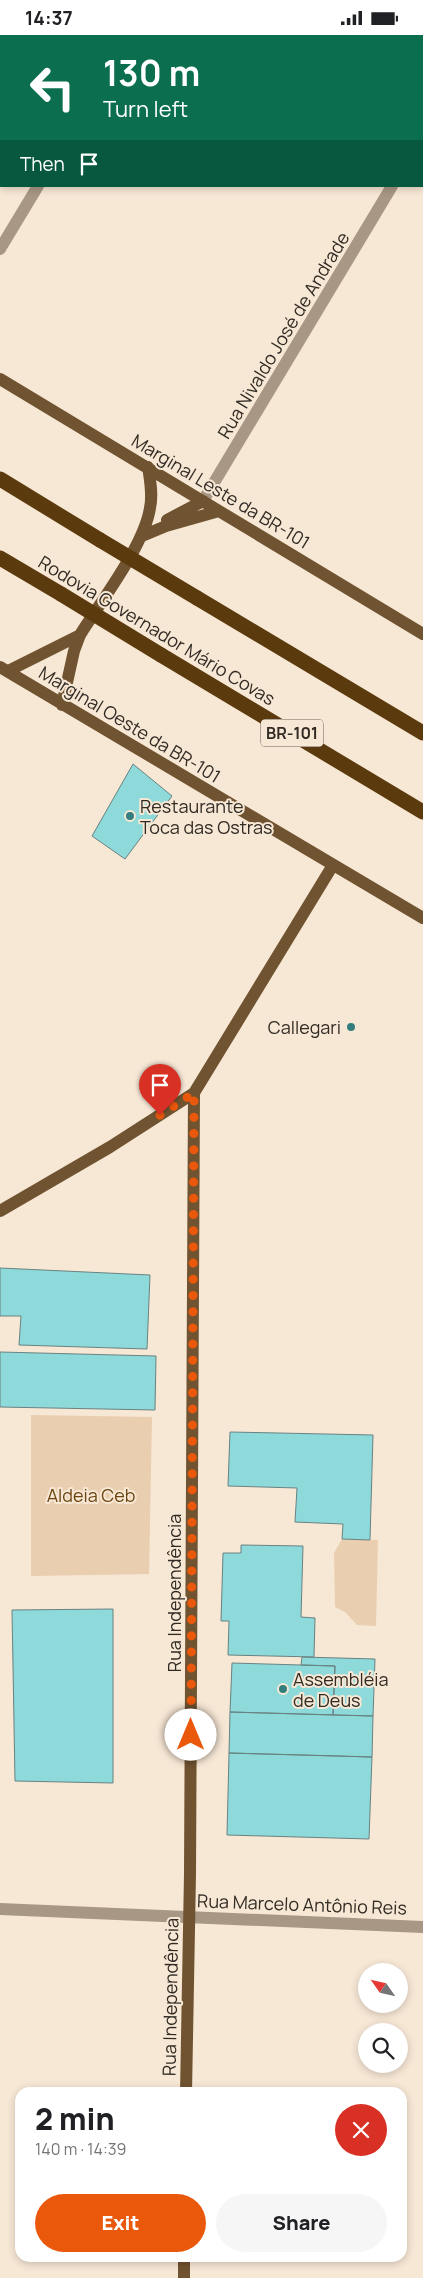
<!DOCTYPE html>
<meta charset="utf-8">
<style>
:root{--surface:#fff;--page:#f6f6f6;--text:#202124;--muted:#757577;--accent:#ea580c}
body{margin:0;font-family:Manrope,sans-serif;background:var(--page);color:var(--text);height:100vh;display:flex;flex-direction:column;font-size:19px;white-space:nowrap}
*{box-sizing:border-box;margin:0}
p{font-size:16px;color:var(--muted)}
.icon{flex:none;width:28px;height:28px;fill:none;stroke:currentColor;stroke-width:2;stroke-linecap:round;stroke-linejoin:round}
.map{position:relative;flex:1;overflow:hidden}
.sheet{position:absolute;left:15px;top:2052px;width:392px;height:175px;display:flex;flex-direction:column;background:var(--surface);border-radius:15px;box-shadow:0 2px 8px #0003}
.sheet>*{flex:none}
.banner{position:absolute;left:0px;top:0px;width:424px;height:152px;box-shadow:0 2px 8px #0003;background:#0b6e4f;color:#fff;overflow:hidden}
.needle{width:32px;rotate:304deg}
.buttons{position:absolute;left:358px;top:1928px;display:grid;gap:10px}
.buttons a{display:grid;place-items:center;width:50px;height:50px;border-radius:50%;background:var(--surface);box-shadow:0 2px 8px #0003;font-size:25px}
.pin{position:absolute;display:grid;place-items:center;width:42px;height:42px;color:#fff;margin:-51px -21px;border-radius:50% 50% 50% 0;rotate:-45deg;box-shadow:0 0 5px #0007}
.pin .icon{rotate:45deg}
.me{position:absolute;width:55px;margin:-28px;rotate:0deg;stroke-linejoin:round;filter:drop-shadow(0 0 4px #0008)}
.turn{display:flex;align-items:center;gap:18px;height:105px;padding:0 20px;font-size:22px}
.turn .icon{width:65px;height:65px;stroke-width:2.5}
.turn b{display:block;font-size:35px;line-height:42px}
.then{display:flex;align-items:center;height:48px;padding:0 20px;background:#0003;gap:10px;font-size:19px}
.round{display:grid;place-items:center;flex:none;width:52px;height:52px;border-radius:26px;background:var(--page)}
.headline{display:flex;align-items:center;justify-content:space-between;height:85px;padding:0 20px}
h1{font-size:30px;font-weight:800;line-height:38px}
.cta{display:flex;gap:10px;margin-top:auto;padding:10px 20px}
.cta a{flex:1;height:58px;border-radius:30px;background:var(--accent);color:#fff;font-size:20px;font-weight:800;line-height:58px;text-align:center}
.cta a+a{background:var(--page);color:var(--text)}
.status{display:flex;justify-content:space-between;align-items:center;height:35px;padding:0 25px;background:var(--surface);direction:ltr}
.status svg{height:14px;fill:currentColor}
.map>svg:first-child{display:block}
</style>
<div class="status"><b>14:37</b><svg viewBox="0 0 49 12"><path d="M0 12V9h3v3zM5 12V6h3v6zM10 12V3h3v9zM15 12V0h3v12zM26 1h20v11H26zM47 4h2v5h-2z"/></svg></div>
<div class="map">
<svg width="423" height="2243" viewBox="0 0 423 2243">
<rect width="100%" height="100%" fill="#f7e7d5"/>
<path fill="#eaceb0" d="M31 1380 152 1382 149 1539 31 1541Z
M342 1504 378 1505 376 1591 357 1590 345 1577 335 1572 334 1518Z"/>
<path fill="#8ed9d9" stroke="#698282" d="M133 729 172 761 125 824 92 801Z
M0 1233 150 1240 147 1314 19 1310 21 1281H0Z
M0 1317 156 1321 155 1375 0 1372Z
M230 1397 373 1400 370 1505 342 1504 343 1489 295 1487 297 1453 228 1451Z
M241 1510 303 1511 301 1582 315 1583 314 1622 228 1620 229 1586H221L223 1518H241Z
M113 1574V1748L15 1746 12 1575Z
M302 1622 375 1624 373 1681 333 1680 335 1631 301 1630Z
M232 1628 335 1631 333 1680 230 1677Z
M230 1677 373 1681 372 1722 229 1718Z
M229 1718 372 1722 369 1804 227 1800Z"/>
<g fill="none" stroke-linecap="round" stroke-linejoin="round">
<path stroke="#a89784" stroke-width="12" d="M129 1V0
M422 101 423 100
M0 214 38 151
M203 466 392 151
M0 1874 423 1892"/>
<path stroke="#705330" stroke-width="12" d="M0 344 423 599
M167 485 203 466
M142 501 166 491 219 476
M0 632 423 883
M8 636 80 600
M62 670 74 616 80 600C101 566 144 511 150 473 153 459 150 445 148 432
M0 1176 110 1112 194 1058 333 830
M186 2058 190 1839 194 1058
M184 2243V2222"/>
<path stroke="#5b3a0d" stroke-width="15" d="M0 444 100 505
M0 523 61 559
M197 563 423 698
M161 620 423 777"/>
<path stroke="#5b3a0d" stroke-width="15" d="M100 505 197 563
M61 559 161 620"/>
</g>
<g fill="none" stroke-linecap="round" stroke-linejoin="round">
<path stroke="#ea580c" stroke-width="9" stroke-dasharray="0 16.2" d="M160 1080 194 1058 191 1700"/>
</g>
<g fill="#347d7d" stroke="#f7e7d5" stroke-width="2">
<circle cx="130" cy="781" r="5"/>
<circle cx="351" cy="992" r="5"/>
<circle cx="283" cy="1654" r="5"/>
</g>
<g text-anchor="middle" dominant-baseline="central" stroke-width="4" stroke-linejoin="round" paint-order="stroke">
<rect fill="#f7e7d5" stroke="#6c6359" stroke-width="1" x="261" y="684.5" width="62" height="27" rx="4"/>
<g font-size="16" font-weight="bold" fill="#312b24">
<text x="292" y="698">BR-101</text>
</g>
<g font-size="18" fill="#312b24" stroke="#f7e7d5">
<text transform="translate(283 300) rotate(-59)">Rua Nivaldo José de Andrade</text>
<text transform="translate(221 456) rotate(31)">Marginal Leste da BR-101</text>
<text transform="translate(157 595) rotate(31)">Rodovia Governador Mário Covas</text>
<text transform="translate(130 689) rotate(31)">Marginal Oeste da BR-101</text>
<text transform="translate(174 1558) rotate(-90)">Rua Independência</text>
<text transform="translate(302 1869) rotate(2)">Rua Marcelo Antônio Reis</text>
<text transform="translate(170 1962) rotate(-89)">Rua Independência</text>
</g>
<g font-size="18" fill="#312b24" stroke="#f7e7d5" text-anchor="start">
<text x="140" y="771">Restaurante<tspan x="140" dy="21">Toca das Ostras</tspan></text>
<text x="341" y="992" text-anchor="end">Callegari</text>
<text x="293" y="1644">Assembléia<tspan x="293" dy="21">de Deus</tspan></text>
</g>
<g font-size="18" fill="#6b4510" stroke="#f7e7d5">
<text x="91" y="1460">Aldeia Ceb</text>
</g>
</g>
</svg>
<div class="buttons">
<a><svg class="needle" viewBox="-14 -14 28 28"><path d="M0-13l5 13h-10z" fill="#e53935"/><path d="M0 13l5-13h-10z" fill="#757577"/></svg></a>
<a><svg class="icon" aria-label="search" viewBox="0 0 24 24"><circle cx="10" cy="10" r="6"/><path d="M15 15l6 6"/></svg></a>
</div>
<div class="pin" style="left:160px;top:1080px;background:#d93025"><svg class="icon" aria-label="arrive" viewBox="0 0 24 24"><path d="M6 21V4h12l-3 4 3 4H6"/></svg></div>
<svg class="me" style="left:191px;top:1700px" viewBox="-20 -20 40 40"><circle r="19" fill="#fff"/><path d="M0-13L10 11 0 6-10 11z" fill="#ea580c"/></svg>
<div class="banner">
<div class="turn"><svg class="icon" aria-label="left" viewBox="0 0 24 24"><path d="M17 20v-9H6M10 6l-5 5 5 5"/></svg><div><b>130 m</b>Turn left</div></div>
<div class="then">Then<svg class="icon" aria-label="arrive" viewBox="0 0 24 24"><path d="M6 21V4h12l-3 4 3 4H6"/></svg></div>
</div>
<section class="sheet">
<div class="headline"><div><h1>2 min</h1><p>140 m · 14:39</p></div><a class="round" style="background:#d93025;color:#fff"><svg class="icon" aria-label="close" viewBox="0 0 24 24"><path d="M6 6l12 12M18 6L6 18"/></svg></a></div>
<div class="cta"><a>Exit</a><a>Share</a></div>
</section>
</div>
